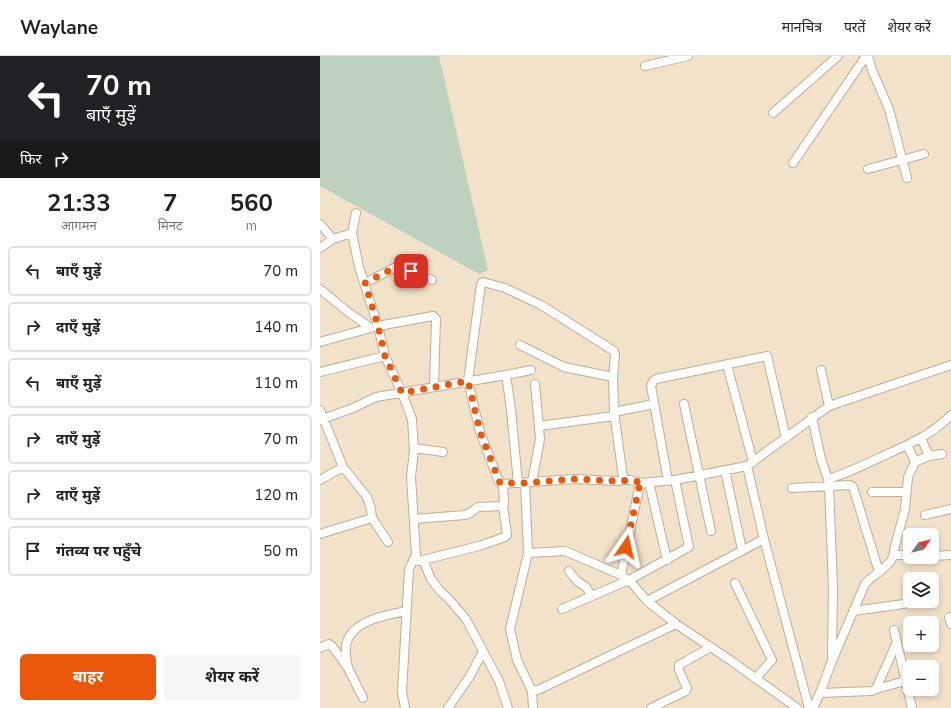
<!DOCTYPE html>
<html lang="hi">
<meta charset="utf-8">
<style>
:root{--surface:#fff;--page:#f6f6f6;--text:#222;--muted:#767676;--line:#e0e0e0;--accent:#ea580c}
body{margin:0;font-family:"Nunito Sans","Noto Sans Devanagari",sans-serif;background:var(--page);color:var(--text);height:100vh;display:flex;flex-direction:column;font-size:15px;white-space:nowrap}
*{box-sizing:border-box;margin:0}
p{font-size:13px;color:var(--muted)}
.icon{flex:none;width:22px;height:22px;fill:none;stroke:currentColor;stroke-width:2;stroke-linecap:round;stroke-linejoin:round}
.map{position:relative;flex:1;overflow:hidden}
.side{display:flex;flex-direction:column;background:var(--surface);width:320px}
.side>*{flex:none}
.guide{background:#202124;color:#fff;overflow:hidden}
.needle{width:26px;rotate:56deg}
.fabs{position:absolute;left:583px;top:472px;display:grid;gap:8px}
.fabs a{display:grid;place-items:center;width:36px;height:36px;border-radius:6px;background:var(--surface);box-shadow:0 2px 6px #0003;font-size:20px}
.pin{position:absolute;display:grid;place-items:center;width:34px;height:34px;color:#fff;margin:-17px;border-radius:8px;box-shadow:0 2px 6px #0006}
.me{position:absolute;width:44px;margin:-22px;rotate:11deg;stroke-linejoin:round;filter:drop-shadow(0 0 3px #0008)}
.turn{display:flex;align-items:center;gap:14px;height:84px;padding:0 20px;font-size:18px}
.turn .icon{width:52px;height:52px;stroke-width:2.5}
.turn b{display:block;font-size:28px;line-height:34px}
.then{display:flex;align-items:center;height:38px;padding:0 20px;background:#0003;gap:8px;font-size:15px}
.eta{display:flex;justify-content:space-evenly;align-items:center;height:68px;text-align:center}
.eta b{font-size:24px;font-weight:700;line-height:28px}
.action{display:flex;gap:8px;margin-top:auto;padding:8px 20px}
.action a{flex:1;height:46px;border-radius:6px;background:var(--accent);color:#fff;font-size:16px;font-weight:700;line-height:46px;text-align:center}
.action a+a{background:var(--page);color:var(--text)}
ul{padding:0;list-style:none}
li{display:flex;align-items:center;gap:12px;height:50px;margin:0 8px 6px;padding:0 12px;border:2px solid var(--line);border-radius:6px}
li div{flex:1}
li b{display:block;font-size:15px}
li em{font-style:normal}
header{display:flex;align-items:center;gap:24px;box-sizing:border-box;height:56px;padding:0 20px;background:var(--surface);border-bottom:1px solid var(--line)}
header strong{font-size:19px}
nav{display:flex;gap:22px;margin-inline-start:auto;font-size:14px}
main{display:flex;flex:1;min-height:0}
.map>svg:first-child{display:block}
</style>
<header>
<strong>Waylane</strong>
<nav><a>मानचित्र</a><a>परतें</a><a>शेयर करें</a></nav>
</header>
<main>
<section class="side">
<div class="guide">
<div class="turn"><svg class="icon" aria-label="left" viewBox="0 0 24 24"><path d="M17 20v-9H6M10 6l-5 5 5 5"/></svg><div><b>70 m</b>बाएँ मुड़ें</div></div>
<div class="then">फिर<svg class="icon" aria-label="right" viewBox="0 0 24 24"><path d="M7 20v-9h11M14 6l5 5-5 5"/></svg></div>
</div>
<div class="eta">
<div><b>21:33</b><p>आगमन</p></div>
<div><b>7</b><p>मिनट</p></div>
<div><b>560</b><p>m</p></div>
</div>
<ul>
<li><svg class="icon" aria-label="left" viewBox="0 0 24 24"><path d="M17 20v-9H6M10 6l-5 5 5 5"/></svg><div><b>बाएँ मुड़ें</b></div><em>70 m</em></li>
<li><svg class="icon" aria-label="right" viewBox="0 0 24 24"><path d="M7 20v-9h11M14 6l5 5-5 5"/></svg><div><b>दाएँ मुड़ें</b></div><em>140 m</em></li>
<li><svg class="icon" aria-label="left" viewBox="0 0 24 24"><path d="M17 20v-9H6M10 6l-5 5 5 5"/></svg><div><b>बाएँ मुड़ें</b></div><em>110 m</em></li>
<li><svg class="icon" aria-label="right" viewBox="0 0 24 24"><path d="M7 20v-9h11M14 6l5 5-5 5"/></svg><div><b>दाएँ मुड़ें</b></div><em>70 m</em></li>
<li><svg class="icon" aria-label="right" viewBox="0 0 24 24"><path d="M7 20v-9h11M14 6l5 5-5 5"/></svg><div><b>दाएँ मुड़ें</b></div><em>120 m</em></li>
<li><svg class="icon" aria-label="arrive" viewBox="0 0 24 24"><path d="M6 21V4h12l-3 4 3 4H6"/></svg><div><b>गंतव्य पर पहुँचे</b></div><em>50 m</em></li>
</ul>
<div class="action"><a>बाहर</a><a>शेयर करें</a></div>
</section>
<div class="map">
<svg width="631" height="652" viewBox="0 0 631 652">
<rect width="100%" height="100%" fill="#f2e2ca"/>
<path fill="#bed0be" d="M0 0H119L168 214 159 218 0 130Z"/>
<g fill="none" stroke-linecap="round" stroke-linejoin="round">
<g stroke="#bdae97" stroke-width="10">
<path id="minor" d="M548 0 552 14 569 53 587 122
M325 10 368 0
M453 57 518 0
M473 107 546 0
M548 113 604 98
M36 157 32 177 39 211 58 270 65 300 82 337 92 363 94 394 91 421 96 499 89 513 82 636 85 652
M0 168 13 183
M0 192 13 183 32 177
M163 226 185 232 221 249 294 295 295 298 293 321 294 356 303 421 302 424 299 425 254 423 182 428 179 426 160 376 148 325 161 228Z
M45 227 76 211H81L112 224
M0 233 28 256 51 272
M0 286 58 270 113 260 116 263 114 331
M200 289 244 311 293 321
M407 309 433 406
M0 316 65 300
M186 319 191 354 198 427
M364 348 391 475
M509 350 631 309
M0 354 23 411 47 441 51 453 52 462 68 486
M294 356 334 348
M492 361 501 403 508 423 509 430 513 532 512 600
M0 364 33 352 56 341 186 319 211 314
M219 370 294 360
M601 382 609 400
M94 392 123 396
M595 406 609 400 622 398
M427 410 509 350 501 314
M405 414 422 494
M508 423C528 417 546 408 565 399 588 389 613 378 631 359
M0 424 23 411
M302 424H310L323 427
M348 425 331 330 333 325 336 323 447 300 466 382
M212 426 220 383 215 328
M329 426 347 504
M205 427 208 497
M472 432 530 429 533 431 559 516
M552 436H586
M605 459 631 453
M94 463 145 459 150 457 158 451 183 450 184 448 183 428
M0 478 52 462
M444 483 327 545 356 568 410 604 477 652
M574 497 577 499H590
M612 500 631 499
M103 504 111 523 121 536 127 541 146 563 179 625 188 652
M99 505 159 490 185 481 187 479 183 450
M249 515 257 525 266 531 271 539
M301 519 245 495 208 497 190 573 197 604 212 635 218 634 356 568
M305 522 301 519 319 432 323 427 352 424
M415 527 452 604 436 622
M327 545 309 524 369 491 355 424 427 410 444 483 489 652
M242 553 309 524
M533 555 584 548
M629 561 631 568
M574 574 592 652
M0 592 9 588 12 590 28 612 43 642
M28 612C27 605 25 597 26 590 30 564 67 559 87 555
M556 633 585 625
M212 635 213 652
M500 637 552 635 556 633 576 588
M128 652 150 620 163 595
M331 652 366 635 367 632 359 614V609L391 591
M493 652 500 637 512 605 545 528C553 517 575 510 574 494L585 453 588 421 595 406 587 389"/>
</g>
<use href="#minor" stroke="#fff" stroke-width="8"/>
</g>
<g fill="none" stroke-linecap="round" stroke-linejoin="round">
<path stroke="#ea580c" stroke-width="7" stroke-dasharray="0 12.6" d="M91 215 81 211H76L45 227 58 270 65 300 82 337 148 325 160 376 180 427H205L254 423 299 425 310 424 323 427 319 432 306 491"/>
</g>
</svg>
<div class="fabs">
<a><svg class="needle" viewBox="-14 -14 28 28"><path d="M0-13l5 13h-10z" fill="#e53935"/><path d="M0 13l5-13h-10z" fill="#767676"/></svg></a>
<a><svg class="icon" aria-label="layers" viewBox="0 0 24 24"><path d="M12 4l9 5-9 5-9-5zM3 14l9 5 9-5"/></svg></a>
<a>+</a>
<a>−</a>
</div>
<div class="pin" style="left:91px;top:215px;background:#d93025"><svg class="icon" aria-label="arrive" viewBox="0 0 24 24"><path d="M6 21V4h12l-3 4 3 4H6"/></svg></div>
<svg class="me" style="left:306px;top:491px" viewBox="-20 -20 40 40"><path d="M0-17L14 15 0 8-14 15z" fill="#ea580c" stroke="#fff" stroke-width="4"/></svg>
</div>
</main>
